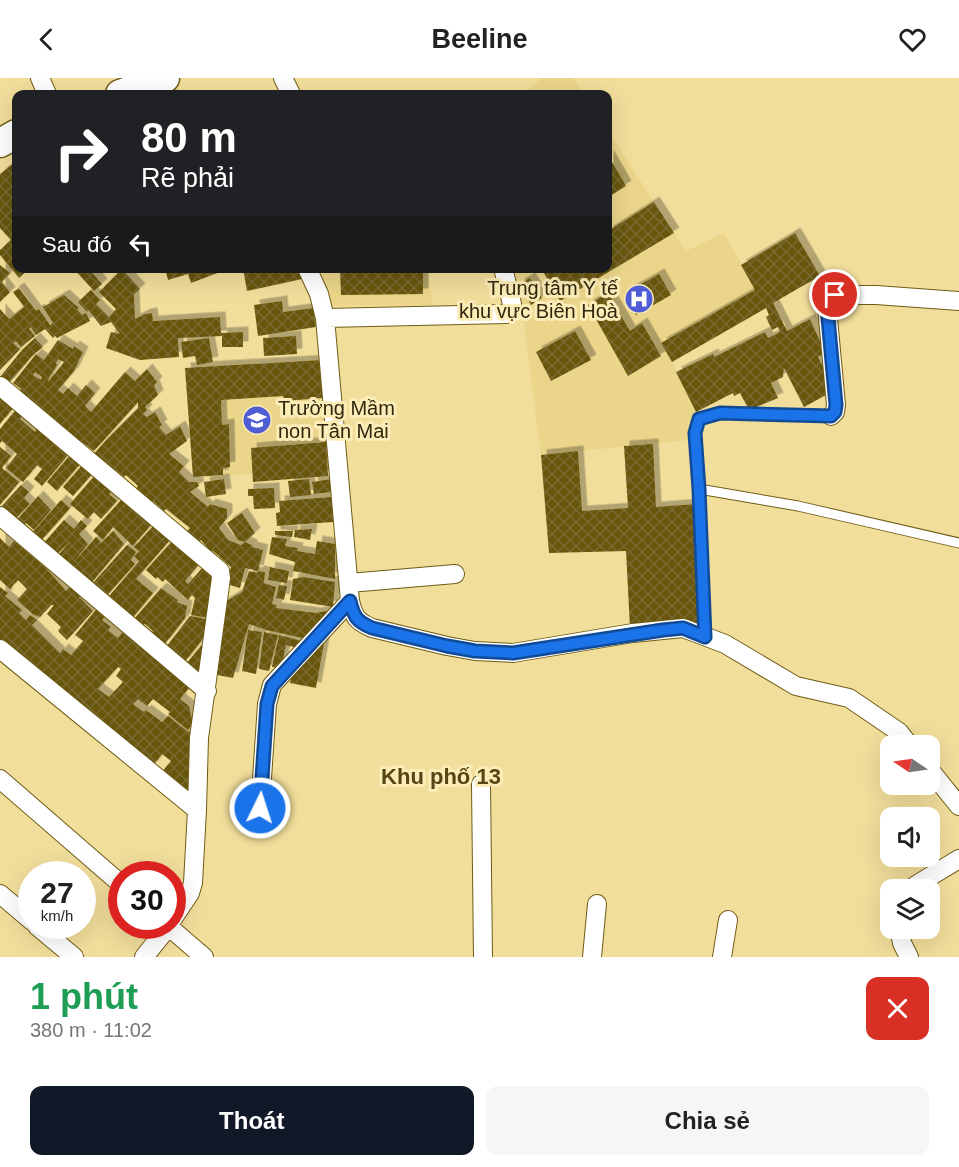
<!DOCTYPE html>
<html lang="vi">
<meta charset="utf-8">
<style>
:root{--surface:#fff;--page:#f6f6f6;--text:#222;--muted:#767676;--accent:#111827}
body{margin:0;font-family:Helvetica,sans-serif;background:var(--page);color:var(--text);height:100vh;display:flex;flex-direction:column;font-size:22px;white-space:nowrap}
*{box-sizing:border-box;margin:0}
p{font-size:20px;color:var(--muted)}
.icon{flex:none;width:33px;height:33px;fill:none;stroke:currentColor;stroke-width:2;stroke-linecap:round;stroke-linejoin:round}
.map{position:relative;height:879px;overflow:hidden}
.sheet{display:flex;flex-direction:column;background:var(--surface);flex:1}
.sheet>*{flex:none}
.guide{position:absolute;left:12px;top:12px;width:600px;height:183px;border-radius:12px;box-shadow:0 6px 24px #0002;background:#202124;color:#fff;overflow:hidden}
.needle{width:39px;rotate:283deg}
.buttons{position:absolute;left:880px;top:657px;display:grid;gap:12px}
.buttons a{display:grid;place-items:center;width:60px;height:60px;border-radius:12px;background:var(--surface);box-shadow:0 6px 24px #0002;font-size:30px}
.speed{position:absolute;left:18px;top:783px;display:flex;gap:12px;font-size:30px;font-weight:700;text-align:center}
.speed>*{display:grid;place-content:center;width:78px;height:78px;border-radius:50%;background:var(--surface);box-shadow:0 6px 24px #0002;line-height:1}
.speed small{font-size:15px;font-weight:400}
.speed .limit{border:9px solid #d22;background:#fff;color:#111}
.pin{position:absolute;display:grid;place-items:center;width:51px;height:51px;color:#fff;margin:-26px;border:3px solid #fff;border-radius:50%;box-shadow:0 2px 6px #0007}
.me{position:absolute;width:66px;margin:-33px;rotate:4deg;stroke-linejoin:round;filter:drop-shadow(0 0 4px #0008)}
.turn{display:flex;align-items:center;gap:21px;height:126px;padding:0 30px;font-size:27px}
.turn .icon{width:78px;height:78px;stroke-width:2.5}
.turn b{display:block;font-size:42px;line-height:51px}
.then{display:flex;align-items:center;height:57px;padding:0 30px;background:#0003;gap:12px;font-size:22px}
.round{display:grid;place-items:center;flex:none;width:63px;height:63px;border-radius:12px;background:var(--page)}
.headline{display:flex;align-items:center;justify-content:space-between;height:102px;padding:0 30px}
h1{font-size:36px;font-weight:700;line-height:45px;color:#1e9e55}
.button{display:flex;gap:12px;margin-top:auto;padding:12px 30px}
.button a{flex:1;height:69px;border-radius:12px;background:var(--accent);color:#fff;font-size:24px;font-weight:700;line-height:69px;text-align:center}
.button a+a{background:var(--page);color:var(--text)}
header{display:flex;justify-content:space-between;align-items:center;height:78px;padding:0 30px;background:var(--surface);font-size:27px;font-weight:700}
.map>svg:first-child{display:block}
</style>
<header><svg class="icon" aria-label="back" viewBox="0 0 24 24"><path d="M15 5l-7 7 7 7"/></svg>Beeline<svg class="icon" aria-label="heart" viewBox="0 0 24 24"><path d="M12 20l-8-8c-3-5 5-10 8-4 3-6 11-1 8 4z"/></svg></header>
<div class="map">
<svg width="959" height="879" viewBox="0 0 959 879">
<defs>
<pattern id="building-cross-hatch" width="8" height="8" patternUnits="userSpaceOnUse" patternTransform="scale(1.5)"><rect width="8" height="8" fill="#68560f"/><path d="M0 0l8 8M0 8l8-8" fill="none" stroke="#7a6b30"/></pattern>
<filter id="shadow"><feDropShadow dx="5.5" dy="-5.5" stdDeviation="0" flood-color="#0004"/></filter>
</defs>
<rect width="100%" height="100%" fill="#f2de9b"/>
<path fill="#ebd58a" d="M543 0H573L584 16H521Z
M608 53 686 173 724 155 766 230 672 284 697 337 691 354 690 362 541 377 523 238 510 191 608 190Z
M314 191H428L433 227 328 228Z
M322 282 328 398 253 404 252 396 193 399 185 290Z"/>
<path fill="url(#building-cross-hatch)" fill-rule="evenodd" filter="url(#shadow)" d="M608 77 626 108 610 118 608 115Z
M14 85 16 88V190H30L19 200 0 177V172L11 162 0 150V96Z
M654 124 674 155 560 223 541 190H608V153Z
M795 155 820 198 773 225 787 253 810 241 825 274 818 279 827 297 828 316 804 329 784 290 783 299 771 305 778 320 749 332 740 315 734 318 733 315 696 334 676 294 713 276 714 279 765 254 768 260 780 254 778 249 772 252 766 239 769 237 766 230 672 284 661 265 755 212 741 187Z
M0 187 10 195 2 204 10 214 0 224Z
M73 190H88L102 206 94 213Z
M165 190H228V191L191 205 188 196 168 202Z
M243 190H300L302 201 247 213Z
M340 190H423V216L341 217Z
M122 191 140 211 134 216 135 241 145 236 152 235 153 243 220 239 221 255 243 254V269H222V258L178 260 179 279 140 282 106 270 111 254 120 256 111 244 101 248 88 232 87 234 78 224 91 212 100 222 96 226 109 239 116 231 99 214Z
M659 196 671 217 636 237 625 215Z
M530 200 542 220 531 227 519 206Z
M19 210 36 233 39 231 50 247 53 245 43 229 64 217 79 230 77 231 82 237 86 235 90 243 57 260 55 258 53 260 45 251 36 257 31 249 29 251 35 258 21 269 16 263 13 265 20 271 0 292V231L9 241 24 229 13 214Z
M608 215 630 253 642 245 661 278 628 298 588 227Z
M282 223 283 234 313 230 316 249 258 258 254 227Z
M575 253 591 282 551 303 536 274Z
M296 258 297 276 264 278 263 260Z
M35 260 43 269 32 278 8 306 0 299 22 272Z
M209 260 213 284 197 287 195 278 183 280 181 264Z
M58 262 73 271 74 268 83 274 74 293 58 312 63 316 68 310 77 318 86 307 95 315 85 328 91 334 125 294 135 303 147 291 157 304 154 307 158 317 145 329 147 332 143 336 147 339 155 334 162 347 159 349 166 357 180 348 187 363 169 376 184 388 179 394 189 404H197L199 408 190 414 208 429 210 426 227 431V440L219 450 228 462 241 467 245 464 252 467V469L263 472 258 493 245 490 240 510 226 506 231 489 213 473 211 474 201 462 197 465 187 453 190 450 166 431 164 433 153 423 150 426 135 412 138 408 126 397 124 399 114 391 111 395 91 379 107 361 138 330V324L94 373 82 364 78 368 19 314 21 311 13 305 36 276 44 282ZM58 281 64 284 48 304 49 300 57 287 56 285ZM35 294 42 299 41 302 33 297Z
M322 282 323 320 284 323 283 318 221 322 222 347 229 346 230 389 223 390V397L193 399 185 290Z
M0 318 13 330 0 346Z
M17 330 24 336 20 341 35 354 37 351 68 377 42 408 34 401 42 391 37 387 23 404 6 390 17 376 2 363 0 365V351Z
M326 364 328 398 253 404 251 370Z
M653 366 656 429 696 426 701 550 630 549 626 473 549 475 541 377 578 373 582 433 628 430 624 368Z
M0 369 11 378 2 390 19 404 0 427Z
M71 376 81 385 57 413 47 404Z
M83 386 93 395 73 418 63 409Z
M95 397 112 412 109 416 117 423 101 441 94 434 88 441 70 426Z
M224 401 226 416 206 419 204 404Z
M309 401 311 417 290 419 288 403Z
M332 401V414L314 416 312 404Z
M21 407 29 414 24 420 30 426 13 444 0 430Z
M274 410 275 430 254 431 253 418H248V411Z
M38 418 51 432 34 452 26 445 21 451 14 445Z
M332 419 333 444 277 448 276 435 280 434 279 423Z
M122 421 151 447 133 468 113 449 103 462 93 453Z
M61 422 70 430 40 464 31 456Z
M242 435 255 455 245 464 238 462 227 445Z
M64 442 74 451 81 442 87 448 79 456 88 466 73 485 96 459 101 464 99 467 113 453 124 466 87 510 56 479 71 463 55 478 42 467Z
M153 448 170 462 136 501 153 515 130 543 104 524 139 483 134 478 139 473 134 469Z
M312 451 310 462 294 459 295 452Z
M275 453H293L292 459 275 457Z
M272 459 287 461 285 468 298 470 297 473 315 476 317 463 335 466V501L293 493 295 484 269 476Z
M0 460 9 469 14 463 46 490 66 513 72 507 83 516 79 519 93 533 67 562 58 553 61 549 47 536 54 527H51L40 539 32 536 17 522 27 511 18 502 10 511 0 502Z
M172 463 200 485 185 503 188 506 204 488 215 497 211 502 216 504 208 540 191 537 195 520 192 517 188 522 165 501 163 504 157 499 156 501 146 492Z
M127 467 136 474 131 482 135 486 103 522 92 506Z
M270 489 289 493 287 505 268 502Z
M249 493 258 495V493L265 494 264 505 276 509 272 526 277 527 276 530 316 535 326 533 325 547 307 561 266 552 249 546 233 600 212 596 223 525 242 514Z
M304 499 335 504 333 529 290 522 293 501Z
M279 507 287 508 284 522 276 520Z
M0 509 8 515 5 518 22 532 19 535 26 542 30 537 37 542 32 547 60 575 63 571 71 577 83 563 75 557 99 528 107 536 102 542 111 549 108 552 118 560 123 554 149 571 146 574 154 581 156 579 192 606 180 621 189 628 193 646 188 652 168 636 170 634 153 621 147 628 138 621 133 626 144 634 146 632 162 644 168 638 190 655V711L185 717 160 696 171 683 162 676 152 689 51 601 50 604 0 562ZM118 589 121 591 116 598 123 604 109 619 98 611Z
M161 510 178 522 177 524 187 528 185 540 164 567 151 556 153 553 145 546 142 548 134 541Z
M190 538 211 542 205 558 184 585 166 569Z
M248 552 262 554 256 596 242 593Z
M264 554 278 557 269 593 259 591Z
M279 557 302 563 300 571 286 567 281 590 272 589Z
M204 564 208 579 196 595 186 586Z
M319 564 324 565 316 610 290 605 292 592Z"/>
<g fill="none" stroke-linecap="round" stroke-linejoin="round">
<g stroke="#6e5c16" stroke-width="11">
<path id="service" d="M699 411 798 428 959 465
M705 559 695 355 699 341 721 335 831 338"/>
</g>
<g stroke="#6e5c16" stroke-width="20">
<path id="minor" d="M40 0 47 16
M283 0 291 16
M307 190 319 216 325 240 350 523C354 539 356 543 372 550L447 568 475 573 513 575 633 555 683 550 725 566 796 608 849 620 899 654 910 668
M325 240 507 236 512 232V226L503 190
M0 308 220 493 221 500 199 660 197 732 193 805 190 815 172 842
M831 338 835 334 836 327 827 229 829 221 835 217H876L959 223
M0 438 207 613
M349 505 455 496
M0 571 197 732
M930 692 959 728
M0 701 122 807
M481 706 483 879
M260 730 267 626 272 607 350 523
M911 812 916 807 959 781
M0 816 32 843
M37 848 74 879
M168 848 204 879
M899 850 902 865 909 879
M144 879 169 848
M592 879 597 826
M722 879 728 842"/>
</g>
<g stroke="#6e5c16" stroke-width="31">
<path id="primary" d="M120 16 165 0
M0 65 16 56"/>
</g>
<use href="#service" stroke="#fff" stroke-width="9"/>
<use href="#minor" stroke="#fff" stroke-width="18"/>
<use href="#primary" stroke="#fff" stroke-width="28"/>
</g>
<g fill="none" stroke-linecap="round" stroke-linejoin="round">
<g stroke="#114b97" stroke-width="15">
<path id="route" d="M260 730 267 626 272 608 350 523C354 539 356 543 372 550L447 568 475 573 513 575 663 552 683 550 705 559 699 411 695 355 699 341 720 335 831 338 835 334 836 327 827 229 829 221 835 217"/>
</g>
<use href="#route" stroke="#1a73e8" stroke-width="10"/>
</g>
<defs>
<g id="hospital-disc" transform="scale(1.5)"><circle r="9.5" fill="#4f5ed4" stroke="#fcecb7"/><path d="M-5-5h3v3.5h4V-5h3V5h-3V1.5h-4V5h-3Z" fill="#fff"/></g>
<g id="school-disc" transform="scale(1.5)"><circle r="9.5" fill="#4f5ed4" stroke="#fcecb7"/><path d="M0-5L7-2L0 1L-7-2ZM-4 1L0 2.5L4 1V4Q0 6-4 4Z" fill="#fff"/></g>
</defs>
<g fill-rule="evenodd">
<use href="#hospital-disc" x="639" y="221"/>
<use href="#school-disc" x="257" y="342"/>
</g>
<g text-anchor="middle" dominant-baseline="central" stroke-width="6" stroke-linejoin="round" paint-order="stroke">
<g font-size="20" fill="#30280d" stroke="#fcecb7" text-anchor="end">
<text x="618" y="210">Trung tâm Y tế<tspan x="618" dy="23">khu vực Biên Hoà</tspan></text>
<text x="278" y="330" text-anchor="start">Trường Mầm<tspan x="278" dy="23">non Tân Mai</tspan></text>
</g>
<g font-size="22" font-weight="bold" fill="#544612" stroke="#fcecb7">
<text x="441" y="698">Khu phố 13</text>
</g>
</g>
</svg>
<div class="buttons">
<a><svg class="needle" viewBox="-14 -14 28 28"><path d="M0-13l5 13h-10z" fill="#e53935"/><path d="M0 13l5-13h-10z" fill="#767676"/></svg></a>
<a><svg class="icon" aria-label="sound" viewBox="0 0 24 24"><path d="M4 9h4l5-4v14l-5-4H4zM17 9q2 3 0 6"/></svg></a>
<a><svg class="icon" aria-label="layers" viewBox="0 0 24 24"><path d="M12 4l9 5-9 5-9-5zM3 14l9 5 9-5"/></svg></a>
</div>
<div class="speed"><div>27<small>km/h</small></div><div class="limit">30</div></div>
<div class="pin" style="left:835px;top:217px;background:#d93025"><svg class="icon" aria-label="arrive" viewBox="0 0 24 24"><path d="M6 21V4h12l-3 4 3 4H6"/></svg></div>
<svg class="me" style="left:260px;top:730px" viewBox="-20 -20 40 40"><circle r="17" fill="#1a73e8" stroke="#fff" stroke-width="3"/><path d="M0-11L8 9 0 5-8 9z" fill="#fff"/></svg>
<div class="guide">
<div class="turn"><svg class="icon" aria-label="right" viewBox="0 0 24 24"><path d="M7 20v-9h11M14 6l5 5-5 5"/></svg><div><b>80 m</b>Rẽ phải</div></div>
<div class="then">Sau đó<svg class="icon" aria-label="left" viewBox="0 0 24 24"><path d="M17 20v-9H6M10 6l-5 5 5 5"/></svg></div>
</div>
</div>
<section class="sheet">
<div class="headline"><div><h1>1 phút</h1><p>380 m · 11:02</p></div><a class="round" style="background:#d93025;color:#fff"><svg class="icon" aria-label="close" viewBox="0 0 24 24"><path d="M6 6l12 12M18 6L6 18"/></svg></a></div>
<div class="button"><a>Thoát</a><a>Chia sẻ</a></div>
</section>
